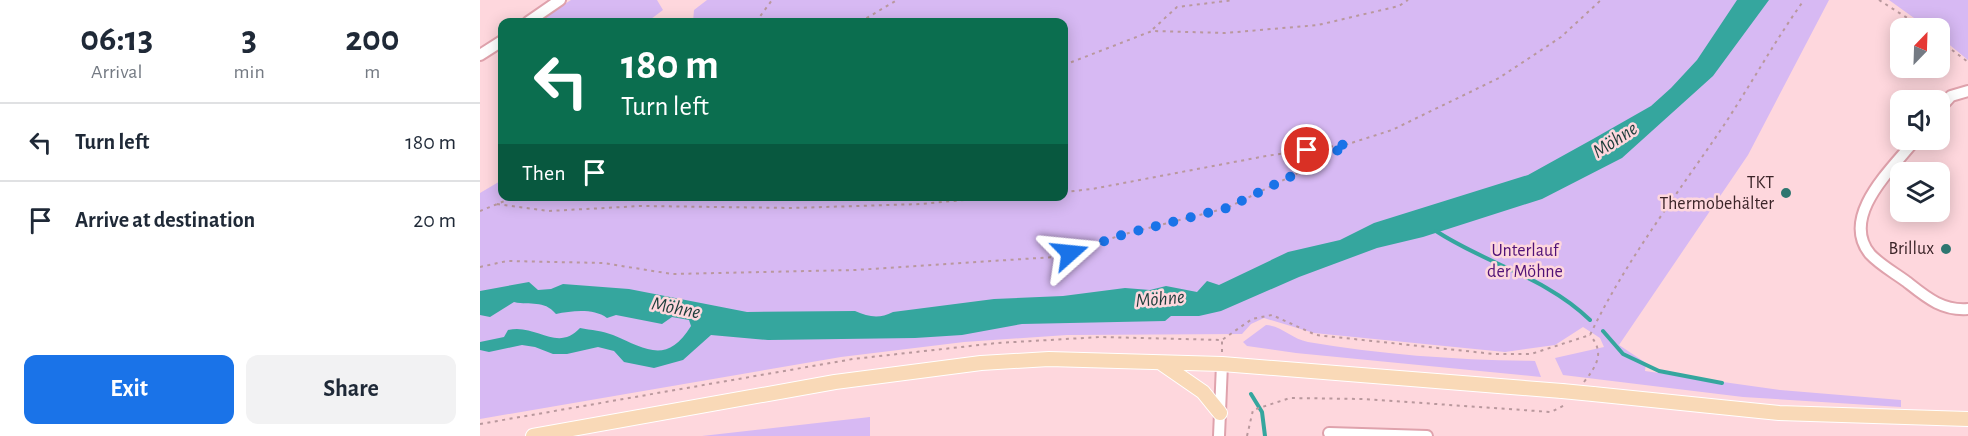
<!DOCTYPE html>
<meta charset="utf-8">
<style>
:root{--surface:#fff;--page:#f2f2f3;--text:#1f2937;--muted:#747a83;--line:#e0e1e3;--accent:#1a73e8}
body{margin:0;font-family:"Alegreya Sans",sans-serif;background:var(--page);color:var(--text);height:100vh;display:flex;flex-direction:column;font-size:22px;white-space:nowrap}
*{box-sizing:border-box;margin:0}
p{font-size:20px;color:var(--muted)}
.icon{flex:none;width:33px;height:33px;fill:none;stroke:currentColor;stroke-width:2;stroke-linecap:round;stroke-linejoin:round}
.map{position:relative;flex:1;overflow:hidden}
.panel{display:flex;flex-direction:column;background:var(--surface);width:480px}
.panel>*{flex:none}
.hud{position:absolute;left:18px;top:18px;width:570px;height:183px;border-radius:12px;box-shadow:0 3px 15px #0003;background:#0b6e4f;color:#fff;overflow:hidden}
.needle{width:39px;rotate:23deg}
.fabs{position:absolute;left:1410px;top:18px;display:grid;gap:12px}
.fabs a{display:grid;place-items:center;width:60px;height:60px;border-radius:12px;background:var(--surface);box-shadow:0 3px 15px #0003;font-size:30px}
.pin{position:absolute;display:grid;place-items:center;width:51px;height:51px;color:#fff;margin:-26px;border:3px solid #fff;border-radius:50%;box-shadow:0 2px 6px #0007}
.me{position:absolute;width:66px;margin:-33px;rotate:72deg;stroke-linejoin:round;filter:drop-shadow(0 0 4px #0008)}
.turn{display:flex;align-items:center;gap:21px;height:126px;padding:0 24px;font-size:27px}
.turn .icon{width:78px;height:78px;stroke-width:2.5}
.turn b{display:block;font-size:42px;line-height:51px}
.then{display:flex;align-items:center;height:57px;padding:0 24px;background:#0003;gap:12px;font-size:22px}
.eta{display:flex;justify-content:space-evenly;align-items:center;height:102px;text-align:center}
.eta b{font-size:36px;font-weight:700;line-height:42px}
.primary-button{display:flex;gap:12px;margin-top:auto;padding:12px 24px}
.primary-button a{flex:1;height:69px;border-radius:12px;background:var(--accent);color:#fff;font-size:24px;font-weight:700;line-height:69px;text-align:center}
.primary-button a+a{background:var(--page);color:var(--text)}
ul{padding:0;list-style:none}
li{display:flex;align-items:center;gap:18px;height:78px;padding:0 24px;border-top:2px solid var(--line)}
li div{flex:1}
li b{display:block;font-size:22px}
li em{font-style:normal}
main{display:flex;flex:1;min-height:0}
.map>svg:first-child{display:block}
</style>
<main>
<section class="panel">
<div class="eta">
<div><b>06:13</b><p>Arrival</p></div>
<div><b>3</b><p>min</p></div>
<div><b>200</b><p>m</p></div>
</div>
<ul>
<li><svg class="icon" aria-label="left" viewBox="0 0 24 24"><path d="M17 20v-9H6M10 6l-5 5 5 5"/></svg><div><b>Turn left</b></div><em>180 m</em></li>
<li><svg class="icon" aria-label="arrive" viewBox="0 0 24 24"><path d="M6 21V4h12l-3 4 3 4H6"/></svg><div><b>Arrive at destination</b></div><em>20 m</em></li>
</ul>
<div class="primary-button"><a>Exit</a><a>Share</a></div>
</section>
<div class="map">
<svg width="1488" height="436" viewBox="0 0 1488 436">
<rect width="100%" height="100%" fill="#fed7dd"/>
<path fill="#d7b9f3" d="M91 0H177L183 10 167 22H56Z
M227 0H1349L1268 155 1139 345 1166 363 1165 371 1300 390 1421 400V407L1263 397 1083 375 1075 358 1124 347 1120 338 1103 327 1075 345 1025 352 834 333 784 318 771 324 762 334 587 335 484 342 361 357 0 419V193L22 180V196H584V22H213L214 10Z
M1409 0H1488V60L1460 37V28H1448Z
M786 325C802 326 812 339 828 342 902 355 980 360 1055 361L1061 377 816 353 767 346 763 342Z
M390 417V436H222Z"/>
<path fill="#35a69e" d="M1257 0H1289L1233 76 1142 158 1062 199 943 237 897 248 819 277 741 311 719 316H691L685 321 542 324 482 335 435 338 288 340 231 335 203 360 174 368 144 362 134 351 118 347 87 354H73L55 347 42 345 9 352 0 350V342L24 337 28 330C56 323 77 353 100 328 111 330 123 331 133 335 166 349 187 365 211 326L209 320 192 317 182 324 136 315 127 318C113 308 92 311 76 314 63 299 51 306 34 302L10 317 0 315V291L49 282 58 290 71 289 83 284 149 289 267 312 375 311C389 317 399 319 413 312L514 299 583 296 645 288 670 290 686 286 717 292 727 281 739 285 808 252 860 240 894 223 1048 175 1113 139 1171 106 1191 88 1217 60Z"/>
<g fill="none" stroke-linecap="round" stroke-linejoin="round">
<path stroke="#35a69e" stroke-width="4" d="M956 231C1006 264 1066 277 1110 320
M1123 331 1143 354 1179 371 1242 383
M771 394 782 412 785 436"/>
<g stroke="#dfa2ac" stroke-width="14">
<path id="minor" d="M48 22 80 0
M0 55 22 41
M1460 108 1471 96 1488 91
M1435 140C1413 168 1359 216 1390 254 1400 265 1415 273 1427 282 1446 297 1462 311 1488 309
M849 433 947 436
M739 436 742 364"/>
</g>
<g stroke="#fff" stroke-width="16">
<path id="major" d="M681 363 723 392 740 413
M1113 394 1299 413 1488 419
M53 436 355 382 501 363 569 359 742 364 1082 391"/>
</g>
<path stroke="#b9989d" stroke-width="2" stroke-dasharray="3 4.5" stroke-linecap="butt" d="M1399 0 1443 28
M276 22 292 0
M380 22 417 0
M673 29 697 7 754 0
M1460 41 1488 62
M584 65 672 31 745 33 838 25 919 6 928 0
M584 192 612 189 786 156 868 144 912 130 1019 78 1081 37 1121 0
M17 204 69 211 161 206 312 208 441 204 526 196
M0 211 37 196
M0 267 27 261 123 263 192 274 375 270 574 257 645 234 747 208 834 165 868 144
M742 352V340
M1104 382C1117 365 1125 353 1110 335
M0 424 373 359 517 343 621 337 742 340 772 319 792 315 836 335 1014 354H1051L1110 335C1145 262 1195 197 1240 131 1269 88 1294 42 1324 0
M767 436 773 410 810 398 884 399 1071 412 1085 405"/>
<use href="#minor" stroke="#fff" stroke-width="10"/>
<use href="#major" stroke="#f9d9b7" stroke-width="14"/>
<g stroke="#fff" stroke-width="16" stroke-linecap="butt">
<path id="major-bridge" d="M1082 391 1113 394"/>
</g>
<use href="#major-bridge" stroke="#f9d9b7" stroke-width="14"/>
</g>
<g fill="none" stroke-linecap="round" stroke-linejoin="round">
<path stroke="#1a73e8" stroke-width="10" stroke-dasharray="0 18" d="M590 253 645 234 747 208 834 165 868 144 827 150"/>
</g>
<g fill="#2e7670" stroke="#fed7dd" stroke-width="2">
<circle cx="1306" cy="193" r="6"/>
<circle cx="1466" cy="249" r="6"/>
</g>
<g text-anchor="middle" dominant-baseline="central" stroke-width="5" stroke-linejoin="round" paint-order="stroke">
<g font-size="18" fill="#3b2428" stroke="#fed7dd" text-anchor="end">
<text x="1294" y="183">TKT<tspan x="1294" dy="21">Thermobehälter</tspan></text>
<text x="1454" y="249">Brillux</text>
</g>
<g font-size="18" fill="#501176" stroke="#fed7dd">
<text x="1045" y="251">Unterlauf<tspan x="1045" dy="21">der Möhne</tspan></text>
</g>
<g font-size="20" font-style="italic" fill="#1c3d3a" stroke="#fed7dd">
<text transform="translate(1135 140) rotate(-33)">Möhne</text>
<text transform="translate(680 299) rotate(-5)">Möhne</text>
<text transform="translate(196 308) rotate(11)">Möhne</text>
</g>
</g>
</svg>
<div class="fabs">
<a><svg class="needle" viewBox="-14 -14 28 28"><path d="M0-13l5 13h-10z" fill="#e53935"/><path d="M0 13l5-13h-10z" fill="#747a83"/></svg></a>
<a><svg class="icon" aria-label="sound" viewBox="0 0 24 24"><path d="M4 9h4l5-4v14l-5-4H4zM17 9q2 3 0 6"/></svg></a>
<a><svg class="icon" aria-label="layers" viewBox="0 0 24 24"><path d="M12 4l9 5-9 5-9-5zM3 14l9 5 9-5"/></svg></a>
</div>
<div class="pin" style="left:827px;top:150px;background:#d93025"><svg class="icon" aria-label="arrive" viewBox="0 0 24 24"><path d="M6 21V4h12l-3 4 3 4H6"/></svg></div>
<svg class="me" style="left:590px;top:253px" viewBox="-20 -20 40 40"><path d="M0-17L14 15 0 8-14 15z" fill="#1a73e8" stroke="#fff" stroke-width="4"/></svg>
<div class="hud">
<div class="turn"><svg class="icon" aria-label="left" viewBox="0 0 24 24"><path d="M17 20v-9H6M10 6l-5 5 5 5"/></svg><div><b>180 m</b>Turn left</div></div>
<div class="then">Then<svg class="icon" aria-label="arrive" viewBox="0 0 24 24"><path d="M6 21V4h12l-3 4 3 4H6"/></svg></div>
</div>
</div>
</main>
